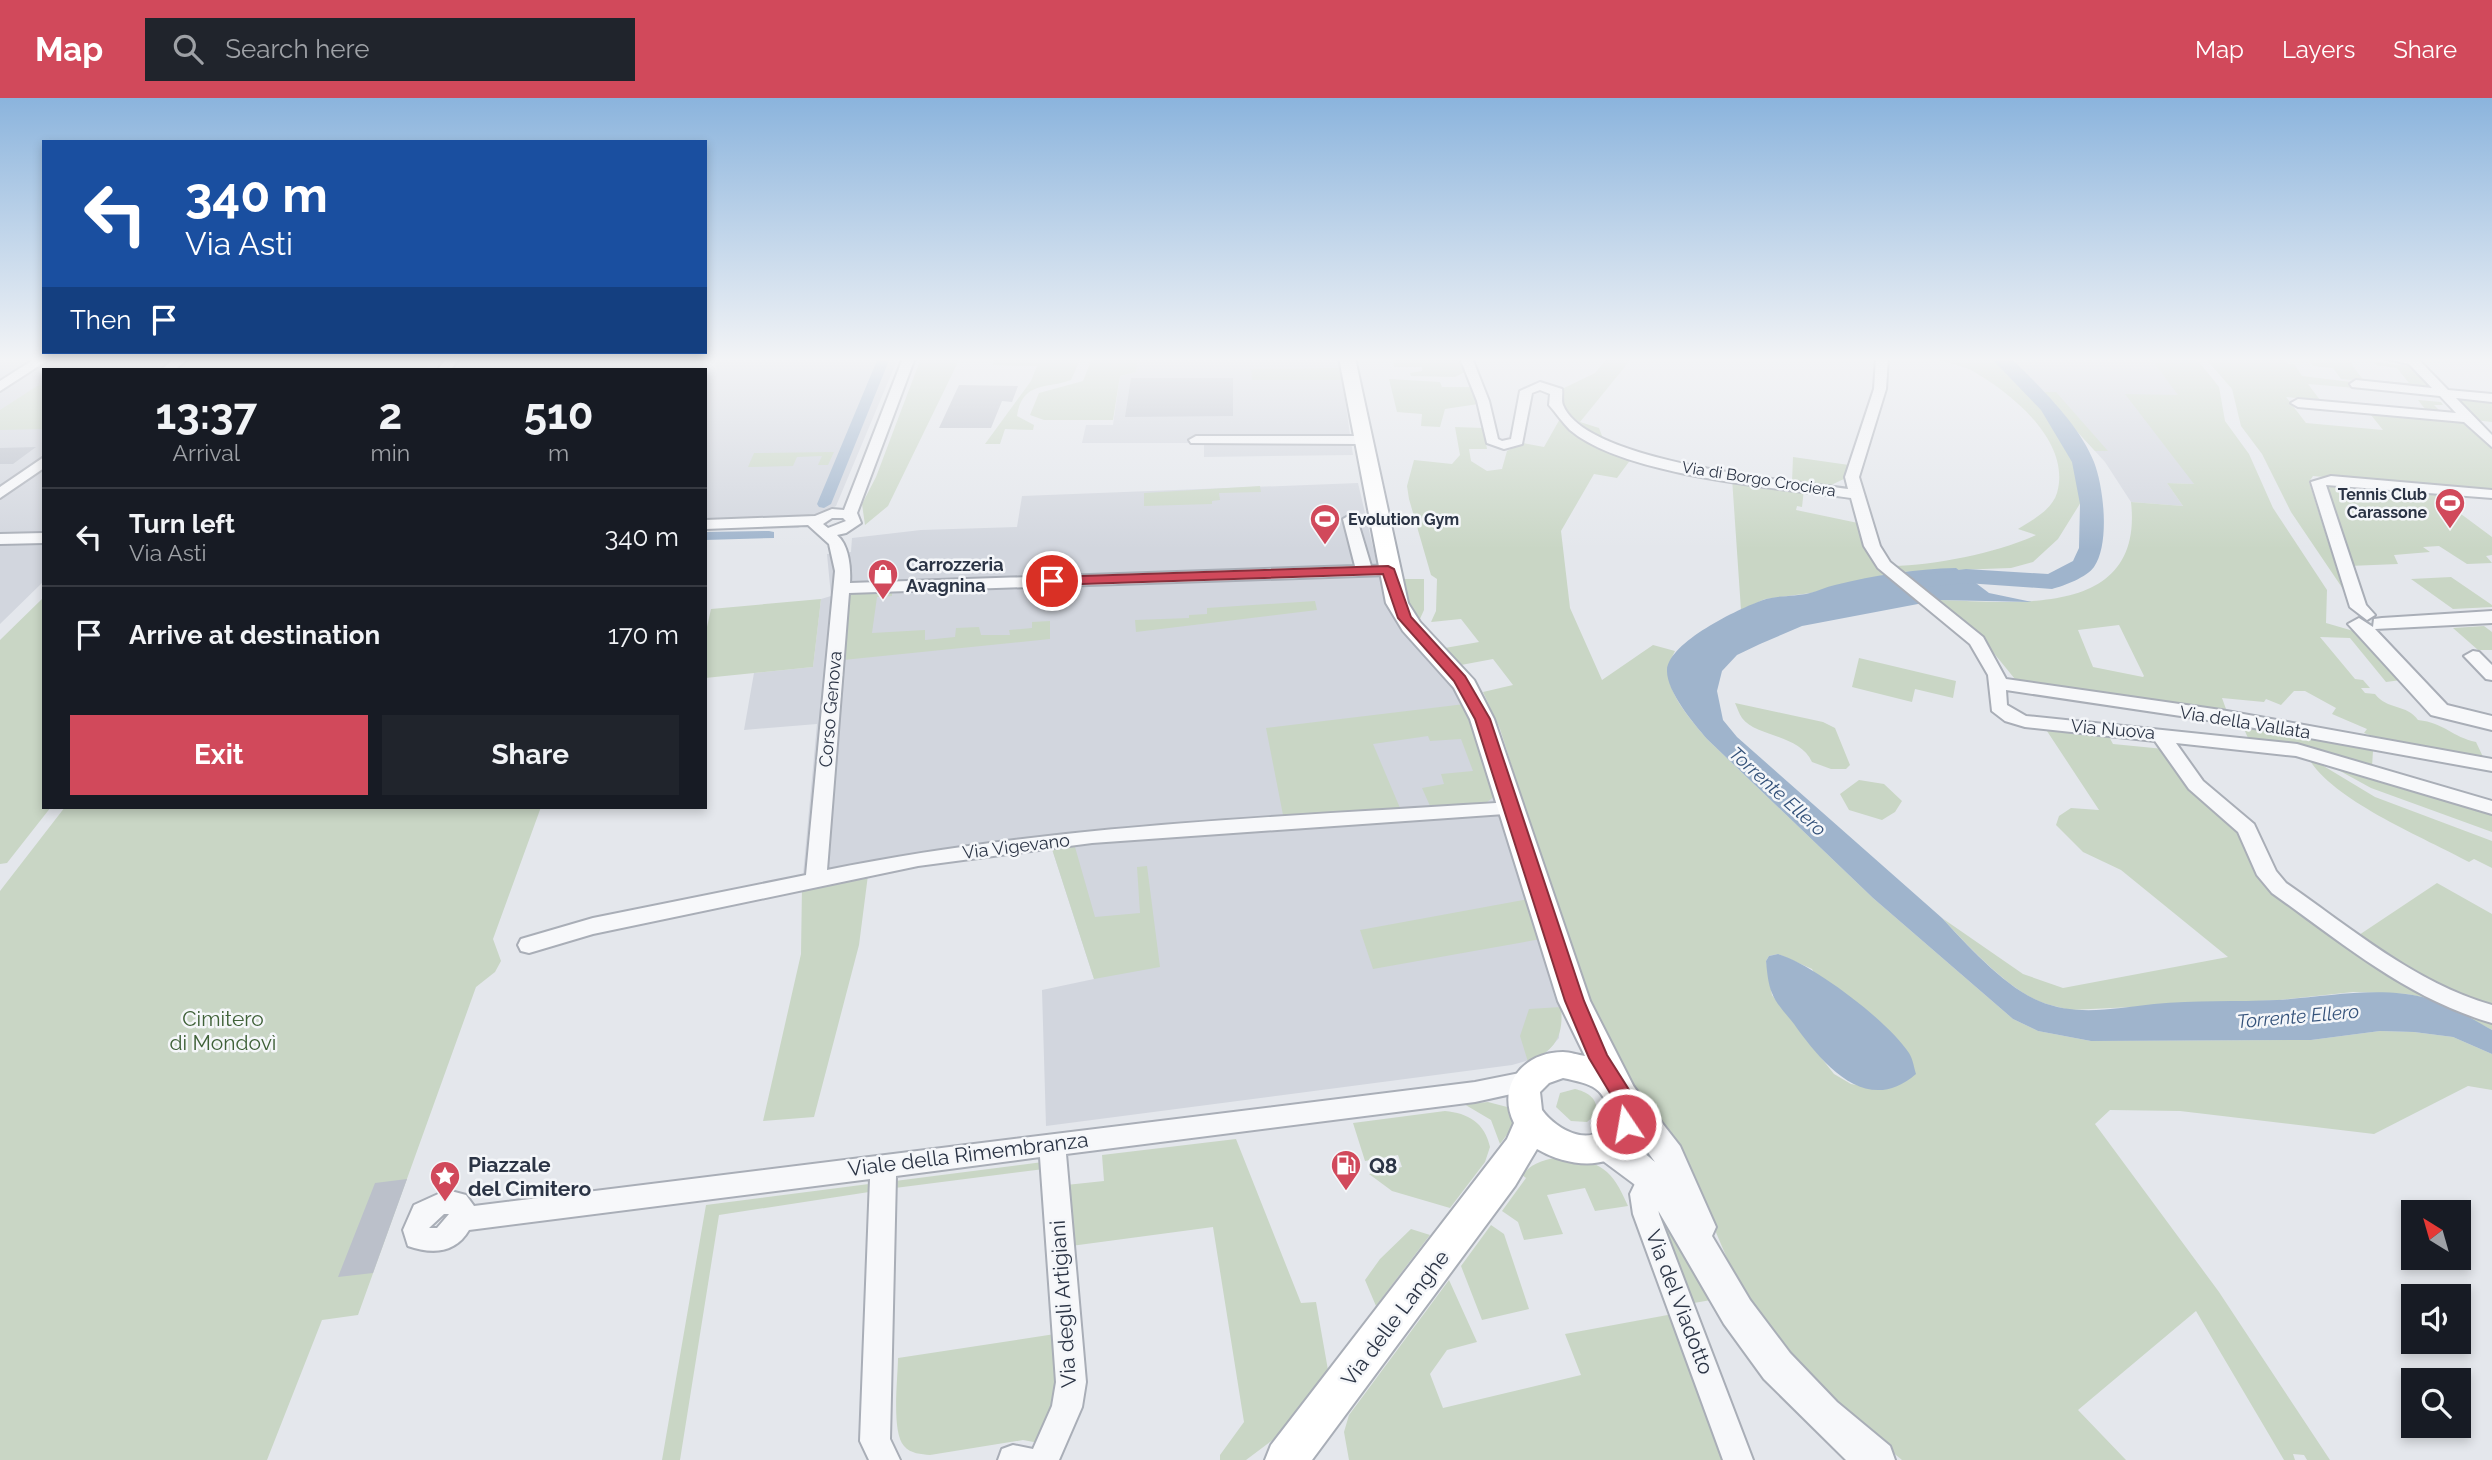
<!DOCTYPE html>
<meta charset="utf-8">
<style>
:root{--surface:#171b24;--page:#20242c;--text:#f1f3f6;--muted:#9ea1a6;--line:#363941;--accent:#d1495b}
body{margin:0;font-family:Raleway,sans-serif;background:var(--page);color:var(--text);height:100vh;display:flex;flex-direction:column;font-size:26px;white-space:nowrap}
*{box-sizing:border-box;margin:0}
p{font-size:23px;color:var(--muted)}
.icon{flex:none;width:38px;height:38px;fill:none;stroke:currentColor;stroke-width:2;stroke-linecap:round;stroke-linejoin:round}
.map{position:relative;flex:1;overflow:hidden}
.side{position:absolute;left:42px;top:270px;width:665px;height:441px;display:flex;flex-direction:column;background:var(--surface);border-radius:0px;box-shadow:0 4px 10px #0003}
.side>*{flex:none}
.guide{position:absolute;left:42px;top:42px;width:665px;height:214px;border-radius:0px;box-shadow:0 4px 10px #0003;background:#1a4fa0;color:#fff;overflow:hidden}
.needle{width:46px;rotate:323deg}
.buttons{position:absolute;left:2401px;top:1102px;display:grid;gap:14px}
.buttons a{display:grid;place-items:center;width:70px;height:70px;border-radius:0px;background:var(--surface);box-shadow:0 4px 10px #0003;font-size:35px}
.pin{position:absolute;display:grid;place-items:center;width:60px;height:60px;color:#fff;margin:-30px;border:4px solid #fff;border-radius:50%;box-shadow:0 2px 7px #0007}
.me{position:absolute;width:77px;margin:-38px;rotate:348deg;stroke-linejoin:round;filter:drop-shadow(0 0 5px #0008)}
.turn{display:flex;align-items:center;gap:24px;height:147px;padding:0 28px;font-size:32px}
.turn .icon{width:91px;height:91px;stroke-width:2.5}
.turn b{display:block;font-size:49px;line-height:60px}
.then{display:flex;align-items:center;height:66px;padding:0 28px;background:#0003;gap:14px;font-size:26px}
.eta{display:flex;justify-content:space-evenly;align-items:center;height:119px;text-align:center}
.eta b{font-size:42px;font-weight:700;line-height:49px}
.button{display:flex;gap:14px;margin-top:auto;padding:14px 28px}
.button a{flex:1;height:80px;border-radius:0px;background:var(--accent);color:#fff;font-size:28px;font-weight:700;line-height:80px;text-align:center}
.button a+a{background:var(--page);color:var(--text)}
ul{padding:0;list-style:none}
li{display:flex;align-items:center;gap:21px;height:98px;padding:0 28px;border-top:2px solid var(--line)}
li div{flex:1}
li b{display:block;font-size:26px}
li em{font-style:normal}
header{display:flex;align-items:center;gap:42px;box-sizing:border-box;height:98px;padding:0 35px;background:var(--accent);color:#fff}
header strong{font-size:33px}
nav{display:flex;gap:38px;margin-inline-start:auto;font-size:24px}
.search{width:490px;height:63px;background:var(--page);display:flex;align-items:center;gap:18px;box-sizing:border-box;padding:0 24px;border-radius:0px;color:var(--muted);font-size:26px}
.map>svg:first-child{display:block}
</style>
<header>
<strong>Map</strong>
<div class="search"><svg class="icon" aria-label="search" viewBox="0 0 24 24"><circle cx="10" cy="10" r="6"/><path d="M15 15l6 6"/></svg>Search here</div>
<nav><a>Map</a><a>Layers</a><a>Share</a></nav>
</header>
<div class="map">
<svg width="2492" height="1362" viewBox="0 0 2492 1362">
<rect width="100%" height="100%" fill="#e4e7ec"/>
<path fill="#d2d6de" d="M0 260H898L836 408 798 430 705 432V271H44V483L0 526Z
M1138 260H1339L1353 357 1204 359V345H1082L1086 327H1113L1120 278 1136 274Z
M2010 260H2167L2169 263H2153L2179 297 2168 298 2194 386 2167 385 2183 408 2131 404 2105 364Z
M1358 385 1387 509 1399 528 1457 593 1469 615 1560 904 1559 940 1543 958 1512 967 1046 1028 1042 892 1094 881 1052 751 956 761 802 788 817 626 744 632 754 575 813 569 821 501 831 498 827 456 851 454 852 440 921 432 1017 429 1022 398Z"/>
<path fill="#c9d6c5" fill-rule="evenodd" d="M191 260H435L424 271H176Z
M921 260H960L888 408 865 427 862 406 876 379Z
M995 260H1081L1071 282C1047 291 1022 283 1017 318L1034 327 1033 332 1005 331 1000 346H985L1031 283 1037 268 992 267Z
M1092 260H1138L1136 274 1120 278 1113 322H1044L1030 317 1039 295 1083 283Z
M1393 260H1460L1465 274 1455 279 1411 278 1410 275 1422 273V269H1394Z
M1607 260H1632L1580 324 1599 330 1604 343 1566 314 1560 292 1595 275Z
M1935 260H1995L2043 308 2063 337 2077 363 2081 404 2058 441 2033 464 2011 470 1899 474 1892 468C1936 467 1996 455 2036 437L2018 431C2031 423 2052 412 2057 395 2072 343 2010 294 1971 272 1960 267 1946 265 1935 260Z
M2167 260H2196L2219 289 2225 323 2249 356 2273 410 2327 492 2326 525 2357 534 2401 582 2386 584 2350 540 2320 539 2355 581 2363 582 2370 590H2361L2365 595 2375 596C2387 612 2407 606 2418 622 2445 625 2452 639 2476 644L2484 661 2389 644 2364 635 2367 631 2332 616 2336 610 2305 593H2294L2281 607 2266 601 2264 604 2222 600 2226 611 2209 609 2210 614 2019 586 1979 537 1939 502C2016 504 2144 521 2131 404L2183 408 2167 385 2194 386 2125 296 2178 297 2152 262 2168 263ZM2119 527 2144 578 2143 579 2093 569 2078 532Z
M2205 260H2284L2288 266H2294L2302 278 2351 284 2356 290 2308 286 2320 302 2425 311 2418 302 2441 304 2443 307H2434L2440 313 2451 315 2286 299 2306 325 2383 332 2371 317 2460 323 2492 351V394L2313 378 2309 384 2343 491 2291 414 2262 356 2241 328 2232 291Z
M2307 260H2347L2364 283 2341 281 2333 270 2313 268Z
M2373 264 2410 268 2430 291 2371 284 2369 282 2409 285 2397 270 2376 267Z
M1341 270 1342 282H1252L1251 271Z
M1389 281 1440 284 1442 289H1472L1478 306 1445 311 1440 329 1421 328 1422 316 1397 314Z
M44 287V331L0 332V312L37 288Z
M2041 294H2056L2108 353H2095Z
M2455 300 2492 304V324L2474 322Z
M1561 319 1631 361 1617 380 1594 376 1561 433 1570 510 1602 582 1653 547 1675 553C1672 559 1667 568 1668 574 1669 598 1692 623 1707 641L1873 800 2013 921 2038 933 2091 943 2311 942 2380 933 2414 934 2453 939 2492 956V992L2468 988 2374 1036 2180 1013 2110 1012 2095 1026 2219 1194 2330 1362H2307L2304 1357 2293 1356 2295 1362H2284L2196 1213 2078 1312 2126 1362H1902L1833 1305 1803 1274 1754 1210 1732 1172 1680 1050 1633 991 1597 924 1556 808 1500 631 1483 594 1513 587 1493 561 1461 567 1445 550 1479 544 1461 521 1431 524 1436 513 1437 481 1431 477 1409 401 1407 388 1414 362 1452 366 1460 357 1455 329 1483 330 1487 351H1469L1471 363 1487 373 1502 371 1507 353 1523 345 1544 349ZM1778 856 1812 871 1877 991 1851 986 1834 976 1772 897 1766 863 1769 858Z
M834 354 828 367H818L822 358 797 359 793 368 748 369 754 355Z
M1793 359 1849 367 1846 380 1829 388 1792 384Z
M1732 380 1804 391 1802 409 1797 408 1796 412 1858 425 1868 454 1888 476 1811 495 1765 501 1741 512Z
M2325 386 2374 390 2384 401 2409 402 2396 391 2430 393 2492 439V457L2486 458 2492 465 2467 466 2439 448 2423 449 2430 454 2394 457 2398 466 2349 468Z
M1260 388 1261 394 1219 395 1220 402 1212 403V406L1144 408V395Z
M2451 479 2492 507V509L2453 511 2411 481Z
M1401 481H1424V512L1419 523 1409 506Z
M892 494V498L877 499 872 535 925 532V542L955 539 956 530 979 529 981 537H1010L1009 532 1032 530V524L1050 523V541L843 562 849 495Z
M44 499V709H51L7 765 0 766V542Z
M821 501 813 569 705 580V538L711 511Z
M1315 503 1317 512 1136 534 1135 522 1189 520V517L1207 516V510Z
M2484 528 2492 534V552H2478L2453 530Z
M1859 560 1956 583 1953 600 1915 591 1912 604 1852 589Z
M1735 605 1823 624 1835 630 1850 667 1846 671H1831L1812 664C1799 636 1756 639 1742 620 1739 616 1737 609 1735 605Z
M1465 606 1496 697 1486 705 1430 708 1422 690 1444 686 1441 676 1473 673 1461 641 1430 643 1428 638 1373 646 1400 710 1283 717 1266 630Z
M2241 624 2373 653 2372 669 2286 646 2248 640Z
M2045 630 2107 635 2113 646 2164 651 2242 730 2274 790 2492 919V932L2434 902 2408 896 2353 894 2279 902 2070 912C2060 909 2048 907 2038 903 2005 888 1967 847 1942 820L2023 876 2063 890 2228 859 2121 772 2083 754 2056 727 2059 718 2071 710 2099 712Z
M2307 658 2375 699 2492 743V770L2474 761 2469 764C2423 739 2331 702 2307 658Z
M2331 668 2492 714V734L2371 690Z
M1859 682 1884 686 1902 703 1895 714 1882 722 1849 712 1840 696Z
M65 709H541L493 841 501 863 495 874 476 889 358 1217 322 1222 267 1362H0V793Z
M1075 749 1095 819 1140 815 1137 769 1147 768 1160 869 1094 881 1052 751Z
M868 777 859 847 814 1019 763 1023 801 856 802 788Z
M2437 785 2492 816V911L2461 903 2356 839Z
M1529 801 1541 841 1373 871 1360 832Z
M1561 909C1564 938 1555 953 1528 964L1520 938 1529 911Z
M1575 991C1588 994 1599 1001 1596 1016L1587 1024 1571 1023 1556 1009 1560 995Z
M1488 1004 1511 1010 1515 1026 1500 1046 1491 1022 1464 1006Z
M1445 1013C1468 1015 1485 1025 1490 1049L1485 1064 1450 1110 1392 1093 1369 1076 1402 1069 1398 1057 1365 1063 1353 1025Z
M1236 1041 1301 1205 1316 1204 1328 1272 1274 1341 1246 1362H1220V1357L1244 1324 1213 1129 1071 1148 1066 1087 1104 1083 1102 1057Z
M1561 1059C1601 1063 1612 1071 1628 1108L1595 1113 1585 1090 1547 1097 1563 1136 1524 1142 1518 1124 1502 1113 1526 1080 1522 1077C1533 1064 1546 1061 1561 1059Z
M1043 1064 1044 1071 895 1090V1083Z
M869 1086V1094L719 1117 680 1362H662L706 1107Z
M1658 1117H1663L1711 1202 1694 1205Z
M1491 1127 1504 1136 1529 1211 1482 1222 1461 1168Z
M1411 1131 1430 1137 1376 1208 1365 1182 1380 1161Z
M1449 1182 1477 1244 1447 1252 1430 1276 1443 1310 1581 1277 1565 1236 1673 1216 1724 1362H1349L1344 1334 1349 1317Z
M1055 1236 1059 1295 1039 1345 1023 1342 930 1357C921 1356 911 1356 904 1348 891 1334 898 1279 898 1260Z"/>
<path fill="#9fb4cc" d="M1956 470 1989 495 2032 504 1939 502 1802 528 1760 546 1737 557 1722 573 1717 593 1723 622 1737 639 1942 820C1967 847 2005 889 2039 903 2077 919 2115 910 2154 906 2195 902 2236 904 2277 902 2328 899 2380 887 2430 901 2451 906 2473 922 2492 932V956L2453 939 2414 934 2380 933 2311 942 2091 943 2038 933 2013 921 1873 800 1707 641C1694 626 1666 593 1667 572 1669 544 1738 511 1763 502 1777 497 1795 499 1810 495 1818 493 1826 489 1835 487 1875 477 1915 471 1956 470Z
M1778 856C1814 867 1888 923 1909 955 1913 961 1914 970 1916 976 1866 1020 1821 964 1794 926 1787 917 1776 906 1772 895 1768 886 1767 873 1766 863L1769 858Z"/>
<g fill="none" stroke-linecap="round" stroke-linejoin="round">
<path fill="#9fb4cc" fill-rule="evenodd" d="M878 260H890L831 406 824 410 819 409 817 406Z
M769 433 774 434V440L705 442V434Z"/>
<path fill="#9fb4cc" fill-rule="evenodd" d="M1991 260H2011C2040 289 2079 326 2094 364 2104 390 2110 446 2094 469 2087 479 2064 488 2052 491L1966 485 1925 489 1916 487 1913 482 1916 477 1966 471 2048 476 2073 463 2079 450 2080 406 2072 364 2041 312Z"/>
</g>
<path fill="#bbc0ca" d="M1131 280H1233V318L1125 319Z
M959 287 1018 288 1012 304 1002 303 991 330H939Z
M36 349 13 366H0V350Z
M407 1081 373 1175 338 1179 375 1085Z"/>
<g fill="none" stroke-linecap="round" stroke-linejoin="round">
<g stroke="#a9aeb7" stroke-width="4">
<path id="minor" d="M36 260H51L0 293V283Z
M175 260H189L176 271H162Z
M447 260H460L451 271H438Z
M903 260H915L857 415 861 425 846 435 837 437C849 447 851 470 850 485L1355 468 1343 421 1350 417 1357 421 1371 468 1388 467 1396 472 1388 477 849 495 827 772C1053 726 1283 719 1512 704L1519 705 1522 710 1519 715 1092 745 918 768 593 836 529 855 521 853 518 847 521 841 593 820 806 777 835 473 829 446 808 427 705 431V422L815 418 832 411 844 412ZM832 420H843L846 423 828 430 823 426Z
M1460 260H1472L1489 303 1498 341 1502 343 1511 341 1520 293 1540 284 1562 291C1563 296 1561 302 1563 307 1586 365 1792 383 1848 391L1845 379 1874 291 1876 260H1888L1886 291 1859 379 1880 448 1890 464 1983 539 2006 581 2221 612 2492 661V673L2221 624 2006 592 2007 607 2026 618 2297 646 2492 703V716L2296 658 2176 645 2203 683 2254 726 2276 773 2286 785C2351 830 2415 885 2492 907V925C2408 901 2342 845 2272 795L2257 777 2238 734 2189 691 2155 643 2025 629 2005 623 1992 613 1988 577 1970 546 1878 470 1864 448 1851 400C1779 390 1624 378 1570 332 1563 325 1556 315 1549 307L1550 296 1540 292 1532 295 1522 346 1504 351 1487 345 1477 303Z
M2383 260H2417L2448 292 2492 296V304L2456 300 2492 337V349L2464 324 2298 309 2291 305 2298 301 2456 315 2440 298 2352 289 2350 286 2356 282 2432 290 2409 266Z
M1196 338H1361L1368 342 1361 346 1191 345 1189 342Z
M44 359V370L0 400V389Z
M2331 378 2492 392V400L2326 387 2366 507 2375 517 2367 522 2350 509 2311 384Z
M44 435V445L0 446V436Z
M2473 553 2479 554 2492 567V582L2486 581 2464 558Z
M1530 973 1539 976 1542 983 1539 990 1475 1004 1066 1056 1086 1284 1082 1309 1059 1362H998L1002 1351 1013 1347 1033 1351 1052 1308 1056 1284 1040 1059 896 1078 890 1341 900 1362H869L860 1343 870 1081 469 1132C455 1156 431 1156 408 1148L403 1132 414 1107 447 1092 466 1097 474 1108 1475 984ZM444 1116H449L437 1130H429Z
M1653 1064 1662 1067 1666 1075 1656 1096 1659 1116 1753 1362H1723L1633 1116 1630 1096 1644 1067Z"/>
</g>
<g stroke="#a9aeb7" stroke-width="4">
<path id="tertiary" d="M2492 513V525L2375 531 2447 607 2492 618V632L2431 617 2348 526 2359 520 2373 529 2374 521 2382 520Z
M1623 985 1634 989 1680 1048 1716 1129 1712 1138 1750 1202 1790 1255 1837 1304 1890 1348 1895 1362H1846L1764 1281 1724 1226 1659 1114 1634 1086 1595 1057 1590 1047 1595 1037C1617 1030 1638 1050 1655 1064L1607 998 1612 989Z"/>
</g>
<g stroke="#a9aeb7" stroke-width="4">
<path id="secondary" d="M1339 260H1355L1408 505 1420 524 1474 582 1494 621 1590 903 1641 1003C1646 1068 1585 1079 1537 1051L1515 1088 1312 1362H1265L1271 1347 1507 1041 1514 1025C1496 988 1523 954 1563 954 1570 954 1578 957 1585 958L1558 903 1470 621 1454 590 1403 533 1386 505ZM1563 980C1591 986 1607 989 1609 1021 1595 1053 1556 1032 1542 1012L1540 994 1549 985Z"/>
</g>
<use href="#minor" fill="#f7f8fa" fill-rule="evenodd"/>
<use href="#tertiary" fill="#f7f8fa" fill-rule="evenodd"/>
<use href="#secondary" fill="#fff" fill-rule="evenodd"/>
</g>
<linearGradient id="sky" x2="0" y2="1"><stop stop-color="#8bb4dd"/><stop offset="0.58" stop-color="#f3f4f6"/><stop offset="1" stop-color="#f3f4f6" stop-opacity="0"/></linearGradient>
<rect width="2492" height="451" fill="url(#sky)"/>
<path fill="#d1495b" stroke="#882f3b" stroke-width="2" d="M1388 468 1394 471 1411 519 1465 578 1490 621 1584 903 1607 957 1633 998 1638 1012 1634 1032 1626 1035 1619 1032 1613 1000 1589 960 1565 903 1475 621 1454 583 1398 520 1383 476 1052 487 1046 483 1052 479Z"/>
<defs>
<g id="stadium-pin" transform="scale(1.575)"><path d="M0 17L-7.5 6A9.5 9.5 0 1 1 7.5 6Z" fill="#d1495b" stroke="#f4f6f9"/><path d="M0-5a6.5 5 0 1 0 0 10a6.5 5 0 1 0 0-10ZM-3.5-1.8h7v3.6h-7Z" fill="#fff"/></g>
<g id="shop-pin" transform="scale(1.575)"><path d="M0 17L-7.5 6A9.5 9.5 0 1 1 7.5 6Z" fill="#d1495b" stroke="#f4f6f9"/><path d="M-5-2.5h2.3a2.7 3.5 0 0 1 5.4 0H5L5.5 6h-11ZM-1.5-2.5h3a1.5 2.3 0 0 0-3 0Z" fill="#fff"/></g>
<g id="fuel-pin" transform="scale(1.575)"><path d="M0 17L-7.5 6A9.5 9.5 0 1 1 7.5 6Z" fill="#d1495b" stroke="#f4f6f9"/><path d="M-5.5-6h7V0h2V4h1.3V-2.5L3-4.5l.8-.8L6-3V5H2.5V1h-1V6h-7ZM-4.2-4.7v3.2H.2V-4.7Z" fill="#fff"/></g>
<g id="sight-pin" transform="scale(1.575)"><path d="M0 17L-7.5 6A9.5 9.5 0 1 1 7.5 6Z" fill="#d1495b" stroke="#f4f6f9"/><path d="M0-6L1.8-2.2L6-1.7L2.9 1.2L3.7 5.4L0 3.3L-3.7 5.4L-2.9 1.2L-6-1.7L-1.8-2.2Z" fill="#fff"/></g>
</defs>
<g fill-rule="evenodd">
<use href="#stadium-pin" x="2450" y="405"/>
<use href="#stadium-pin" x="1325" y="421"/>
<use href="#shop-pin" x="883" y="476"/>
<use href="#fuel-pin" x="1346" y="1067"/>
<use href="#sight-pin" x="445" y="1078"/>
</g>
<g text-anchor="middle" dominant-baseline="central" stroke-width="5" stroke-linejoin="round" paint-order="stroke">
<g font-size="16" fill="#2b3445" stroke="#f4f6f9">
<text transform="translate(1759 381) rotate(9)">Via di Borgo Crociera</text>
</g>
<g font-size="16" font-weight="bold" fill="#2b3445" stroke="#f4f6f9" text-anchor="end">
<text x="2427" y="396">Tennis Club<tspan x="2427" dy="18">Carassone</tspan></text>
<text x="1348" y="421" text-anchor="start">Evolution Gym</text>
</g>
<g font-size="18" font-weight="bold" fill="#2b3445" stroke="#f4f6f9" text-anchor="start">
<text x="906" y="466">Carrozzeria<tspan x="906" dy="21">Avagnina</tspan></text>
</g>
<g font-size="18" fill="#2b3445" stroke="#f4f6f9">
<text transform="translate(830 611) rotate(-85)">Corso Genova</text>
<text transform="translate(2245 624) rotate(9)">Via della Vallata</text>
<text transform="translate(2113 631) rotate(5)">Via Nuova</text>
<text transform="translate(1016 748) rotate(-7)">Via Vigevano</text>
</g>
<g font-size="19" font-style="italic" fill="#34527a" stroke="#f4f6f9">
<text transform="translate(1778 693) rotate(42)">Torrente Ellero</text>
<text transform="translate(2298 918) rotate(-5)">Torrente Ellero</text>
</g>
<g font-size="21" fill="#3f6138" stroke="#f4f6f9">
<text x="223" y="920">Cimitero<tspan x="223" dy="24">di Mondovì</tspan></text>
</g>
<g font-size="21" fill="#2b3445" stroke="#f4f6f9">
<text transform="translate(968 1056) rotate(-7)">Viale della Rimembranza</text>
<text transform="translate(1680 1204) rotate(69)">Via del Viadotto</text>
<text transform="translate(1063 1206) rotate(-94)">Via degli Artigiani</text>
<text transform="translate(1395 1220) rotate(-53)">Via delle Langhe</text>
</g>
<g font-size="21" font-weight="bold" fill="#2b3445" stroke="#f4f6f9" text-anchor="start">
<text x="468" y="1066">Piazzale<tspan x="468" dy="24">del Cimitero</tspan></text>
<text x="1369" y="1067">Q8</text>
</g>
</g>
</svg>
<div class="buttons">
<a><svg class="needle" viewBox="-14 -14 28 28"><path d="M0-13l5 13h-10z" fill="#e53935"/><path d="M0 13l5-13h-10z" fill="#9ea1a6"/></svg></a>
<a><svg class="icon" aria-label="sound" viewBox="0 0 24 24"><path d="M4 9h4l5-4v14l-5-4H4zM17 9q2 3 0 6"/></svg></a>
<a><svg class="icon" aria-label="search" viewBox="0 0 24 24"><circle cx="10" cy="10" r="6"/><path d="M15 15l6 6"/></svg></a>
</div>
<div class="pin" style="left:1052px;top:483px;background:#d93025"><svg class="icon" aria-label="arrive" viewBox="0 0 24 24"><path d="M6 21V4h12l-3 4 3 4H6"/></svg></div>
<svg class="me" style="left:1626px;top:1026px" viewBox="-20 -20 40 40"><circle r="17" fill="#d1495b" stroke="#fff" stroke-width="3"/><path d="M0-11L8 9 0 5-8 9z" fill="#fff"/></svg>
<div class="guide">
<div class="turn"><svg class="icon" aria-label="left" viewBox="0 0 24 24"><path d="M17 20v-9H6M10 6l-5 5 5 5"/></svg><div><b>340 m</b>Via Asti</div></div>
<div class="then">Then<svg class="icon" aria-label="arrive" viewBox="0 0 24 24"><path d="M6 21V4h12l-3 4 3 4H6"/></svg></div>
</div>
<section class="side">
<div class="eta">
<div><b>13:37</b><p>Arrival</p></div>
<div><b>2</b><p>min</p></div>
<div><b>510</b><p>m</p></div>
</div>
<ul>
<li><svg class="icon" aria-label="left" viewBox="0 0 24 24"><path d="M17 20v-9H6M10 6l-5 5 5 5"/></svg><div><b>Turn left</b><p>Via Asti</p></div><em>340 m</em></li>
<li><svg class="icon" aria-label="arrive" viewBox="0 0 24 24"><path d="M6 21V4h12l-3 4 3 4H6"/></svg><div><b>Arrive at destination</b></div><em>170 m</em></li>
</ul>
<div class="button"><a>Exit</a><a>Share</a></div>
</section>
</div>
